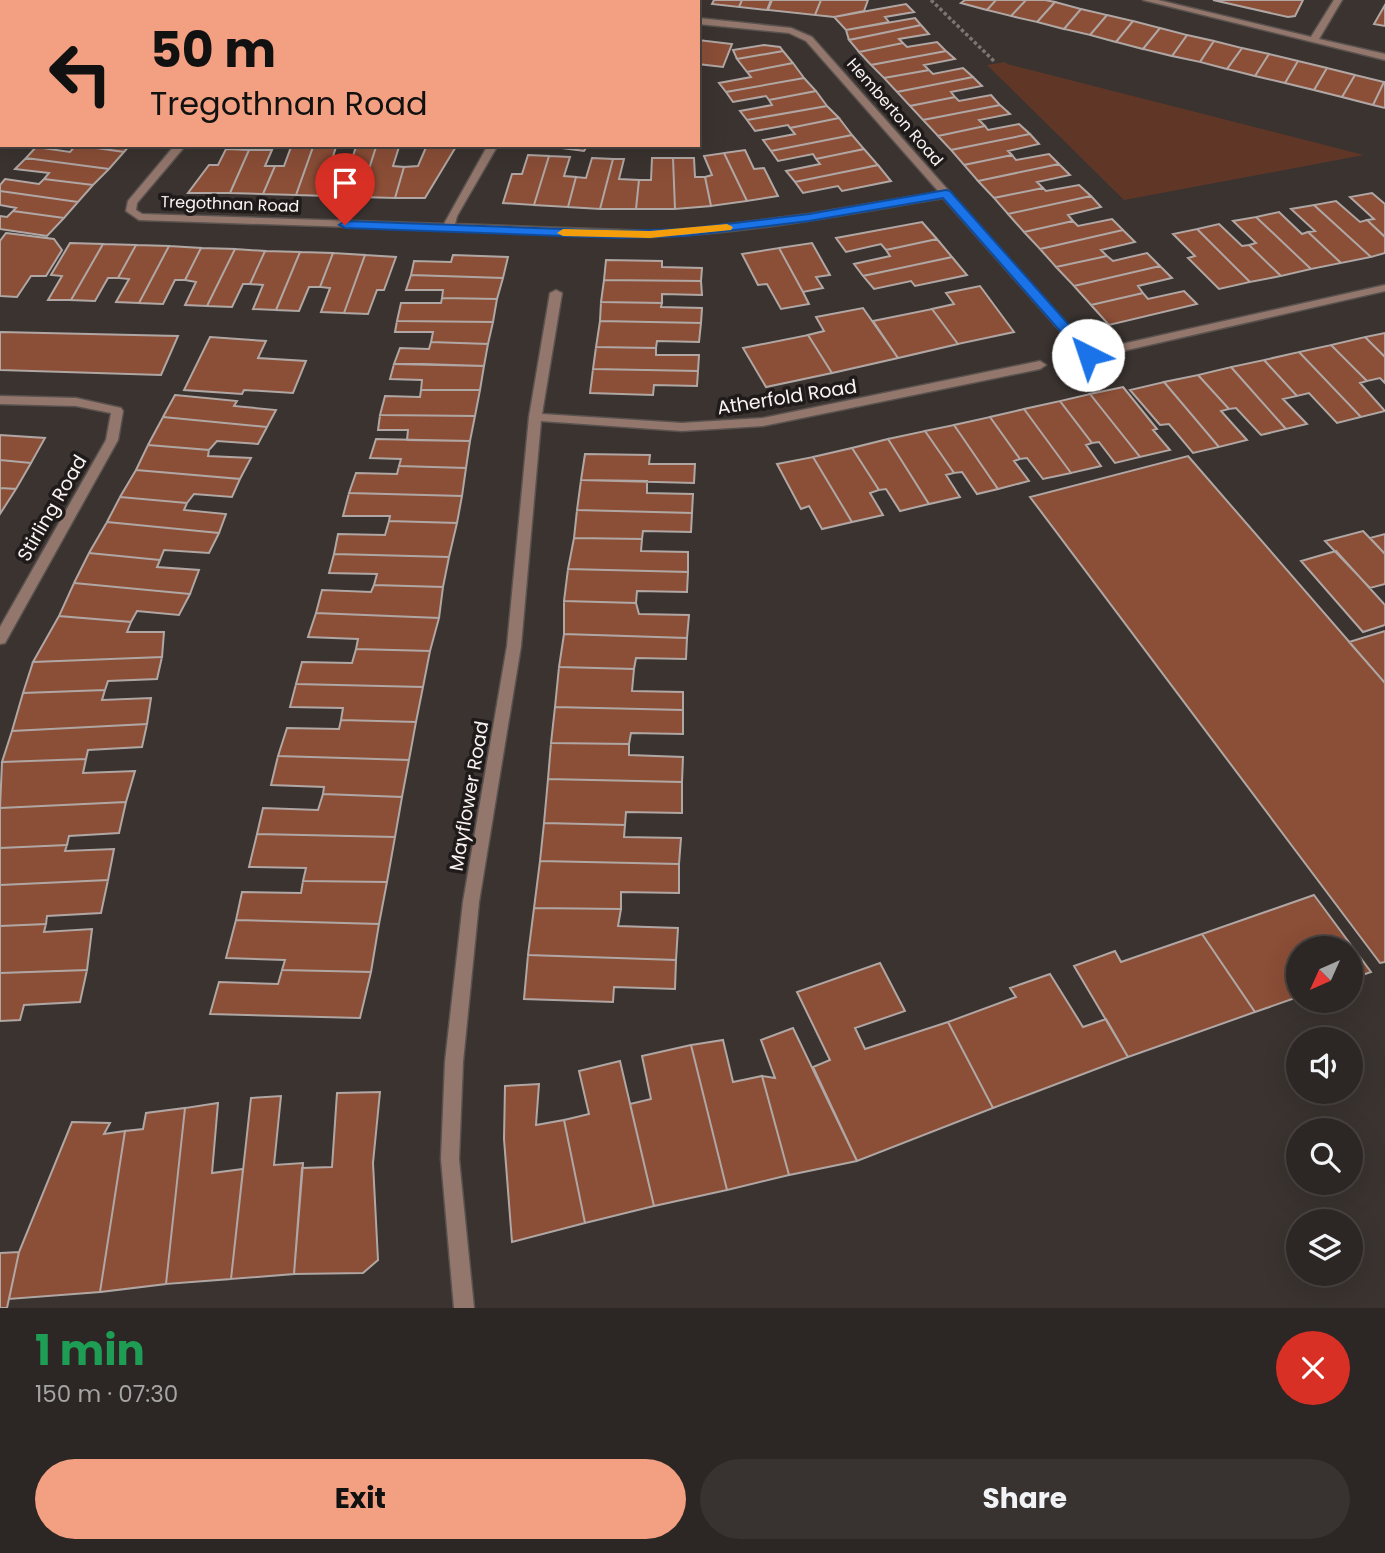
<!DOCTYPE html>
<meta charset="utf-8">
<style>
:root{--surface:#2c2624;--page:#383231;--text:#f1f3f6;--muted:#a6a5a6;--line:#484341;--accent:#f2a081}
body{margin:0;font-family:Poppins,sans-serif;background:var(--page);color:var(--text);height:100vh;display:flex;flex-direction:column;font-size:26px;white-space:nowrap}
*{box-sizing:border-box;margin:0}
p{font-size:23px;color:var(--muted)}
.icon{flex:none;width:38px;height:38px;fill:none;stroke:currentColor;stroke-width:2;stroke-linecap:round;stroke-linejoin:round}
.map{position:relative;height:1308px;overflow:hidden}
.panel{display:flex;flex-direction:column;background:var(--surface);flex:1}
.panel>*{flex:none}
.banner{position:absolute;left:0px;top:0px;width:700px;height:147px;box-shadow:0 7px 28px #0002,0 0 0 2px var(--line);background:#f2a081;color:#111;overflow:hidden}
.needle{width:46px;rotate:225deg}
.controls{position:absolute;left:1286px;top:936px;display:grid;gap:14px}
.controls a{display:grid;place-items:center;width:77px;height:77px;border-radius:50%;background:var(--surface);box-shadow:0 7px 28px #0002,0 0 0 2px var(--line);font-size:35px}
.pin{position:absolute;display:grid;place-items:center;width:60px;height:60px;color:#fff;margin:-72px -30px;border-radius:50% 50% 50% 0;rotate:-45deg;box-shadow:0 0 7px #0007}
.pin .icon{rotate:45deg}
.me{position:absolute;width:77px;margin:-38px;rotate:319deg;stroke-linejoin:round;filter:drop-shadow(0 0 5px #0008)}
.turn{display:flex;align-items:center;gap:24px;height:147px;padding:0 35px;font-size:32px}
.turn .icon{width:91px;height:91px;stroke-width:2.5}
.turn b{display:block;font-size:49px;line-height:60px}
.round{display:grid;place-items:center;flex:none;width:74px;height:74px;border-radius:37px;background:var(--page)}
.overview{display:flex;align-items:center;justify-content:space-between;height:119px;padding:0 35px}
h1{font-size:42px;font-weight:700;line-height:52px;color:#1e9e55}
.button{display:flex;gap:14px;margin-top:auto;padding:14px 35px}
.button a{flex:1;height:80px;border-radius:42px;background:var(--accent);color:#111;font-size:28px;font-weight:700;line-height:80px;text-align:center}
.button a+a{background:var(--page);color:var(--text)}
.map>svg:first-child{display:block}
</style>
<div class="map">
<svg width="1385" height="1308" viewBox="0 0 1385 1308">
<rect width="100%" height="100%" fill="#3a3330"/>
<path fill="#603727" d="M1005 62 1007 64 1364 155 1124 200 987 65Z"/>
<path fill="#8b4e37" stroke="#b0a7a4" stroke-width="2" d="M36 0H112L110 2Z
M188 0H259L257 2Z
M450 0H530L448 2Z
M714 0H742L739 7 712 4Z
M742 0H771L767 10 739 7Z
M772 0H821L815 15 768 10Z
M821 0H868L864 11 834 17 815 15Z
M965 0H996L987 10 961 3Z
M996 0H1026L1011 16 987 10Z
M1026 0H1045L1055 2 1037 22 1011 16Z
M1213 0H1303L1295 16 1288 17Z
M1055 2 1081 9 1064 29 1037 22Z
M906 4 914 12 885 17 889 22 846 30 834 17Z
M1385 5V26L1374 24Z
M1081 9 1107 15 1090 35 1064 29Z
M1107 15 1133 21 1116 42 1090 35Z
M915 18 921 25 849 40 846 30Z
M1133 21 1160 28 1143 49 1116 42Z
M921 25 929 34 899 39 903 43 859 52 849 40Z
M1160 28 1187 35 1172 56 1143 49Z
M1187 35 1214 41 1200 62 1172 56Z
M698 40 732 44 723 67 698 64Z
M1214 41 1242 48 1227 69 1200 62Z
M937 42 946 51 871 65 859 52 903 43 907 47Z
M764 45 780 47 783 51 737 59 733 50Z
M1242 48 1269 54 1255 76 1227 69Z
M783 51 793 63 747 72 737 59Z
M946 51 955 59 924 65 929 70 884 78 871 65Z
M1269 54 1298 61 1285 83 1255 76Z
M1298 61 1327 68 1314 90 1285 83Z
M793 63 804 78 726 92 719 83 751 77 747 72Z
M963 68 973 77 897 92 884 78 929 70 933 74Z
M1327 68 1355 75 1342 97 1314 90Z
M1355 75 1384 82 1373 105 1342 97Z
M973 77 982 86 951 92 955 97 910 106 897 92Z
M804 78 816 91 769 100 766 96 733 102 726 92Z
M1384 82H1385V108L1373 105Z
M816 91 827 106 747 120 740 111 772 105 769 100Z
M991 95 1000 105 923 120 910 106 955 97 959 101Z
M1000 105 1010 114 979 120 985 126 938 136 923 120Z
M827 106 839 118 790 128 788 125 755 131 747 120Z
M839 118 852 135 771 151 763 140 795 134 790 128Z
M1019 124 1030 134 951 150 938 136 985 126 988 130Z
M1030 134 1039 144 1008 151 1012 155 964 165 951 150Z
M852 135 864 149 816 159 813 154 778 161 771 151Z
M76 145 124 152 109 169 26 158 36 147 70 152Z
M76 145H130L124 152Z
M427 145H457L425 198H395L404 167 418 166Z
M539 145H588L584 151Z
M291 147H313L296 195 263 194 275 166H284Z
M313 147H336L330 166 340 167 329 196 296 195Z
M356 147H376L360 197 329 196 340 167H349Z
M376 147H399L393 166 404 167 395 198 360 197Z
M226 149 249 150 230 193H188L209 165H218Z
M864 149 878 165 795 182 786 171 820 164 816 159Z
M249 150H272L265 166H275L263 194 230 193Z
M745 150 754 169 764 168 778 196 747 201 724 153Z
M724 153 747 201 711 206 705 177 712 175 704 156Z
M1049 154 1059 164 978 181 964 165 1012 155 1016 160Z
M528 155 549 156 534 205 503 203 512 174H522Z
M549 156 570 157 564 176 576 177 568 207 534 205Z
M26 158 109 169 93 185 44 179 49 173 15 169Z
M592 158 613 159 600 209 568 207 576 177 586 178Z
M652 158H673L675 209H636L639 180H651Z
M673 158H694L695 177H705L711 206 675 209Z
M613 159H624L619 179 639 180 636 209H600Z
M1059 164 1070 175 1037 182 1043 188 994 198 978 181Z
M878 165 891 181 842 191 838 186 803 193 795 182Z
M5 179 39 184 44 179 93 185 78 202 0 191V185Z
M1079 185 1091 196 1008 214 994 198 1043 188 1046 191Z
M0 191 78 202 64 218 13 211 16 208 0 205Z
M1372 193 1385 204V237L1367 220 1374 219 1350 197Z
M1091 196 1101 207 1068 215 1073 221 1024 232 1008 214Z
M1336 201 1360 222 1367 220 1385 237V253L1371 257 1314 205Z
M1314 205 1371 257 1341 263 1308 232 1315 231 1291 209Z
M13 211 64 218 47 236 0 229V216L7 217Z
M1279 212 1302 234 1308 232 1341 263 1311 269 1256 217Z
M1256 217 1311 269 1281 276 1249 245 1256 243 1233 221Z
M1112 219 1123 230 1040 249 1024 232 1073 221 1078 226Z
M922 222 937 239 886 250 881 244 846 252 836 238Z
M1219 224 1242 246 1249 245 1281 276 1250 282 1197 229Z
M1197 229 1250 282 1219 289 1188 258 1195 256 1173 234Z
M1123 230 1135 242 1101 250 1107 256 1056 267 1040 249Z
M6 233 54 239 62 250 46 276H31L17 297 0 296V241Z
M937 239 952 257 863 276 854 264 890 256 886 250Z
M70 243 103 244 71 300H48L62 276 51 275Z
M812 243 830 275 816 277 823 288 803 292 779 248Z
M103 244 136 245 118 278H108L95 301 71 300Z
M136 245 169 246 139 303 116 302 129 279 118 278Z
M169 246 201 248 185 280H175L163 304 139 303Z
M201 248 235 249 207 306 185 305 196 282 185 280Z
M779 248 803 292 809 304 781 309 767 284 758 285 742 254Z
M235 249 265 251 250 284H243L232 307 207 306Z
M265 251 300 252 276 310 253 309 263 285 250 284Z
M300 252 333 253 320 287H309L299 311 276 310Z
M333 253 365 255 344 313 321 312 330 288 320 287Z
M1147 253 1160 266 1074 286 1056 267 1107 256 1113 261Z
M365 255 396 257 384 290H377L368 314 344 313Z
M453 255 508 257 503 278 411 275 414 261 451 262Z
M952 257 967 275 915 286 911 281 874 289 863 276Z
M606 260 662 261V267L702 268 701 281 604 280Z
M1160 266 1172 278 1138 286 1143 293 1091 305 1074 286Z
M411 275 503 278 497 299 442 298 443 290H406Z
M604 280 701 281 702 295 662 294V303L601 302Z
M980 286 1014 332 958 344 932 309 954 304 946 293Z
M1184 291 1197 304 1109 325 1091 305 1143 293 1148 299Z
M442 298 497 299 493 322 397 321 401 303H441Z
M601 302 662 303 661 307 702 308 701 323 600 321Z
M863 308 898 358 832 373 808 335 824 331 816 317Z
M932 309 958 344 898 358 873 321Z
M397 321 493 322 488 344 431 342 433 332H395Z
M600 321 701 323 699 342 657 341 656 348 596 347Z
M0 332 178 336 161 375 0 370Z
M1385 333V357L1365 337Z
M808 335 832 373 766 387 743 348Z
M210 337 266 341 258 358 306 361 293 393 244 390 242 394 184 390Z
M1365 337 1385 357V383L1380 378 1367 381 1331 345Z
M431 342 488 344 484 366 394 364 400 348 429 349Z
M1331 345 1367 381 1360 383 1385 411 1361 417 1299 352Z
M596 347 656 348V355H699L698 371 593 369Z
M1299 352 1361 417 1337 423 1309 393 1297 396 1264 360Z
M1264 360 1297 396 1283 399 1307 424 1286 429 1231 367Z
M394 364H423L484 366 480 390H421L422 380 390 379Z
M1231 367 1286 429 1261 435 1236 408 1229 409 1198 375Z
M593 369 698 371 697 386 654 385 653 395 590 393Z
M1198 375 1229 409 1221 411 1247 440 1219 447 1164 382Z
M1164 382 1219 447 1193 453 1169 424 1160 425 1130 390Z
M1123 387 1157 429 1153 430 1170 450 1140 457 1090 394Z
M421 390H480L475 416 380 415 385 396 420 397Z
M1090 394 1140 457 1115 463 1099 442 1092 443 1060 401Z
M175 395 237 401 234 406 276 410 267 427 163 417Z
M1060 401 1092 443 1086 445 1101 466 1071 473 1024 409Z
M1024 409 1071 473 1043 479 1027 458 1020 459 990 417Z
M380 415 475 416 470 441 407 440 408 430H378Z
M163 417 267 427 258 444 217 441 209 450 148 445Z
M990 417 1020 459 1014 461 1029 481 998 489 954 425Z
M954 425 998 489 977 494 962 472 954 473 925 431Z
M925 431 954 473 946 475 960 497 929 504 888 439Z
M0 435 45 438 31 463 0 460Z
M376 439 470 441 466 468 399 466 401 459 370 458Z
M888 439 929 504 900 511 886 489 879 490 852 448Z
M148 445 209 450 208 456 251 458 240 479 136 470Z
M852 448 879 490 870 493 883 515 852 522 813 457Z
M585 454 650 455 649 464H695L694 483 581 480Z
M1188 456 1385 683V962L1380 963 1030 497Z
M813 457 852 522 822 529 809 506 801 509 777 464Z
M0 460 31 463 16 489 0 488Z
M399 466 466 468 462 496 349 493 356 473 397 474Z
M136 470 240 479 232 497 194 494 187 503 120 497Z
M581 480 647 481V493L693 494 692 513 577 510Z
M0 488 16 489 0 514Z
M349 493 462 496 457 523 389 521 390 516H343Z
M120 497 187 503 184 510 226 514 219 533 107 522Z
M577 510 692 513 691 532 643 531 642 539 574 538Z
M389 521 457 523 449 557 334 554 338 534 385 535Z
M107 522 219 533 209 553 164 550 160 560 89 553Z
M1363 531 1385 554V584L1370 588 1325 541Z
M1385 534V554L1370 538Z
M574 538 642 539 641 551 688 552V572L568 569Z
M1336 551 1385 605V625L1363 632 1301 561Z
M89 553 160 560 157 567 199 570 190 594 74 583Z
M334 554 449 557 443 587 374 585 377 574 329 573Z
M568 569 688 572 687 592 637 591 636 603 564 601Z
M74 583 190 594 179 615 137 611 131 622 59 616Z
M374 585 443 587 439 618 316 613 322 590 371 592Z
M564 601 636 603 639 614 689 615 687 638 564 634Z
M316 613 439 618 430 651 356 649 358 639 308 637Z
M59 616 131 622 127 632H164L162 657 33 662Z
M1385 631V683L1349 642Z
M564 634 687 638 686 659 636 658 634 669 559 667Z
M356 649 430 651 423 687 296 684 302 662 352 663Z
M162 657 157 679 108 681 105 690 23 693 33 662Z
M559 667 634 669 632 691 683 692V710L555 707Z
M296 684 423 687 416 722 341 720 343 708 290 707Z
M105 690 102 700 151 698 147 724 12 731 23 693Z
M555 707 683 710V734L631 733 629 744 551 743Z
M341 720 416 722 409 760 278 756 287 728 339 729Z
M147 724 142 747 88 750 86 759 2 762 12 731Z
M551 743 629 744V755L683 757 682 782 548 779Z
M278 756 409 760 402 797 323 794 324 787 271 785Z
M86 759 83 773 135 771 126 802 0 808 2 762Z
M548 779 682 782V813L626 812 625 825 544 823Z
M323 794 402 797 395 837 257 834 263 808 318 810Z
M126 802 119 833 69 836 67 845 0 848V808Z
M544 823 625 825 624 837 681 838 679 864 540 861Z
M257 834 395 837 387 882 303 881 306 868 249 867Z
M67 845 65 851 114 849 108 880 0 885V848Z
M540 861 679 864V893L621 892V909L534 908Z
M108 880 101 913 47 916 46 924 0 926V885Z
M303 881 387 882 379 924 236 920 242 892 301 893Z
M1314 895 1371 972 1351 979V948H1298V997L1255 1012 1202 934Z
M534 908 621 909 618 926 678 928 676 960 528 955Z
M236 920 379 924 371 972 282 970 285 960 226 958Z
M46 924 44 932 92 929 87 970 0 973V926Z
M1202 934 1255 1012 1128 1057 1074 966 1115 951 1121 962Z
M528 955 676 960 675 989 614 987 613 1002 524 999Z
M880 963 905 1011 855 1028 865 1049 948 1022 993 1108 857 1161 813 1067 830 1060 797 992Z
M87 970 80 1002 24 1005 20 1020 0 1021V973Z
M282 970 371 972 360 1018 210 1014 219 982 278 984Z
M1050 974 1083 1027 1106 1019 1128 1057 993 1108 948 1022 1016 997 1010 988Z
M793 1028 857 1161 789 1175 762 1076 775 1078 761 1040Z
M723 1040 733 1082 762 1076 789 1175 727 1190 691 1045Z
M691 1045 727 1190 654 1206 630 1104 651 1099 642 1056Z
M620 1061 654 1206 585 1223 564 1120 589 1114 579 1071Z
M539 1084 536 1125 564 1120 585 1223 512 1242 504 1139 505 1086Z
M380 1092 373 1163 378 1260 363 1273 294 1274 302 1168 332 1167 337 1093Z
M281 1096 274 1165 303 1163 294 1274 231 1279 251 1098Z
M218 1103 212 1173 243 1169 231 1279 166 1284 185 1108Z
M185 1108 166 1284 100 1292 125 1131 143 1129 146 1113Z
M72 1122 110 1123 104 1134 125 1131 100 1292 9 1299 19 1252Z
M19 1252 7 1308H0V1253Z"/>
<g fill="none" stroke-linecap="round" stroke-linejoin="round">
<g stroke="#59524f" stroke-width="3">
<path id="street" d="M303 0H311L302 2Z
M573 0H581L572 2Z
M1143 0H1158L1311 37 1334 0H1342L1319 39 1385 54V60Z
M698 18 791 28 812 37 1091 351 1385 285V291L1088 359 1084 358 943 198C847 214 748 234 650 237L139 220 126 211 128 201 175 145H186L137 203 136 210 142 214 444 224 488 145H498L457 216 455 224 650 231 685 230 809 214 939 192 806 41 789 33 698 24Z
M556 290 562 293 542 414 682 423 763 418 1040 361 1046 365 1040 369 763 426 682 431 541 421 521 646 479 902 463 1062 459 1159 474 1308H454L441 1159 445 1062 463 902 507 646 529 417 550 293Z
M0 396 76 398 121 408 123 411 118 440 5 643 0 644V627L106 440 111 413 76 406 0 404Z"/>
</g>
<path stroke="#7c7673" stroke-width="3.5" stroke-dasharray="3.5 2.5" stroke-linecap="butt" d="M931 0 995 62"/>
<use href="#street" fill="#94776c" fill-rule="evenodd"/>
</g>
<path fill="#1a73e8" stroke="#114b97" stroke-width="2" d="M946 190 950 191 1093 352V357H1083L943 198 809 221 685 236 618 238 345 228 339 225 345 221 618 231 685 229 809 214Z"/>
<path fill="#f59e0b" d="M727 224 733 227 731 230 650 238 563 236 557 233 563 229 650 231Z"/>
<g text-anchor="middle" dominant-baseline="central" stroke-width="7" stroke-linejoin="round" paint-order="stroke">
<g font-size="16" fill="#f9f4f2" stroke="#1f1b1a">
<text transform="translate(895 112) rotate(49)">Hemberton Road</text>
<text transform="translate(230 204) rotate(2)">Tregothnan Road</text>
</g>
<g font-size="19" fill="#f9f4f2" stroke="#1f1b1a">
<text transform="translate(787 397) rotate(-9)">Atherfold Road</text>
<text transform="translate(52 508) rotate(-60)">Stirling Road</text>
<text transform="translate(469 796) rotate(-80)">Mayflower Road</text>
</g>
</g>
</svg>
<div class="controls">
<a><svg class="needle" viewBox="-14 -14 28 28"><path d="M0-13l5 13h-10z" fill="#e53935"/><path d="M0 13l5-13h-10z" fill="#a6a5a6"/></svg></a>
<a><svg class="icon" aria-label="sound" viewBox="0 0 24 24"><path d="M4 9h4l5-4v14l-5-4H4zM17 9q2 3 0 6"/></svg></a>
<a><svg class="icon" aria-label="search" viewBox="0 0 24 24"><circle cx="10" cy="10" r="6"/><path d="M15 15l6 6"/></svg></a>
<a><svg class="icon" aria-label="layers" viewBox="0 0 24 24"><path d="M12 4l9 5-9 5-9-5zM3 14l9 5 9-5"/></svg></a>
</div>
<div class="pin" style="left:345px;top:225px;background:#d93025"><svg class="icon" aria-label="arrive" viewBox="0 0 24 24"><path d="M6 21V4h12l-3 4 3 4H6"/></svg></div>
<svg class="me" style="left:1088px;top:355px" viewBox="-20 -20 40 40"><circle r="19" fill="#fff"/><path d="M0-13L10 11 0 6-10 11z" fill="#1a73e8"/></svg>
<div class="banner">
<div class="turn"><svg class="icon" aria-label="left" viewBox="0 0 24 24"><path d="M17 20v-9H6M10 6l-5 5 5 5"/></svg><div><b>50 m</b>Tregothnan Road</div></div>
</div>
</div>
<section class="panel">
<div class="overview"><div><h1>1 min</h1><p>150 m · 07:30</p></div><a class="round" style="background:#d93025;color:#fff"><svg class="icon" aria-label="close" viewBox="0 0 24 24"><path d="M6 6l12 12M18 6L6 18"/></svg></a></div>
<div class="button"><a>Exit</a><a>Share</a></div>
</section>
